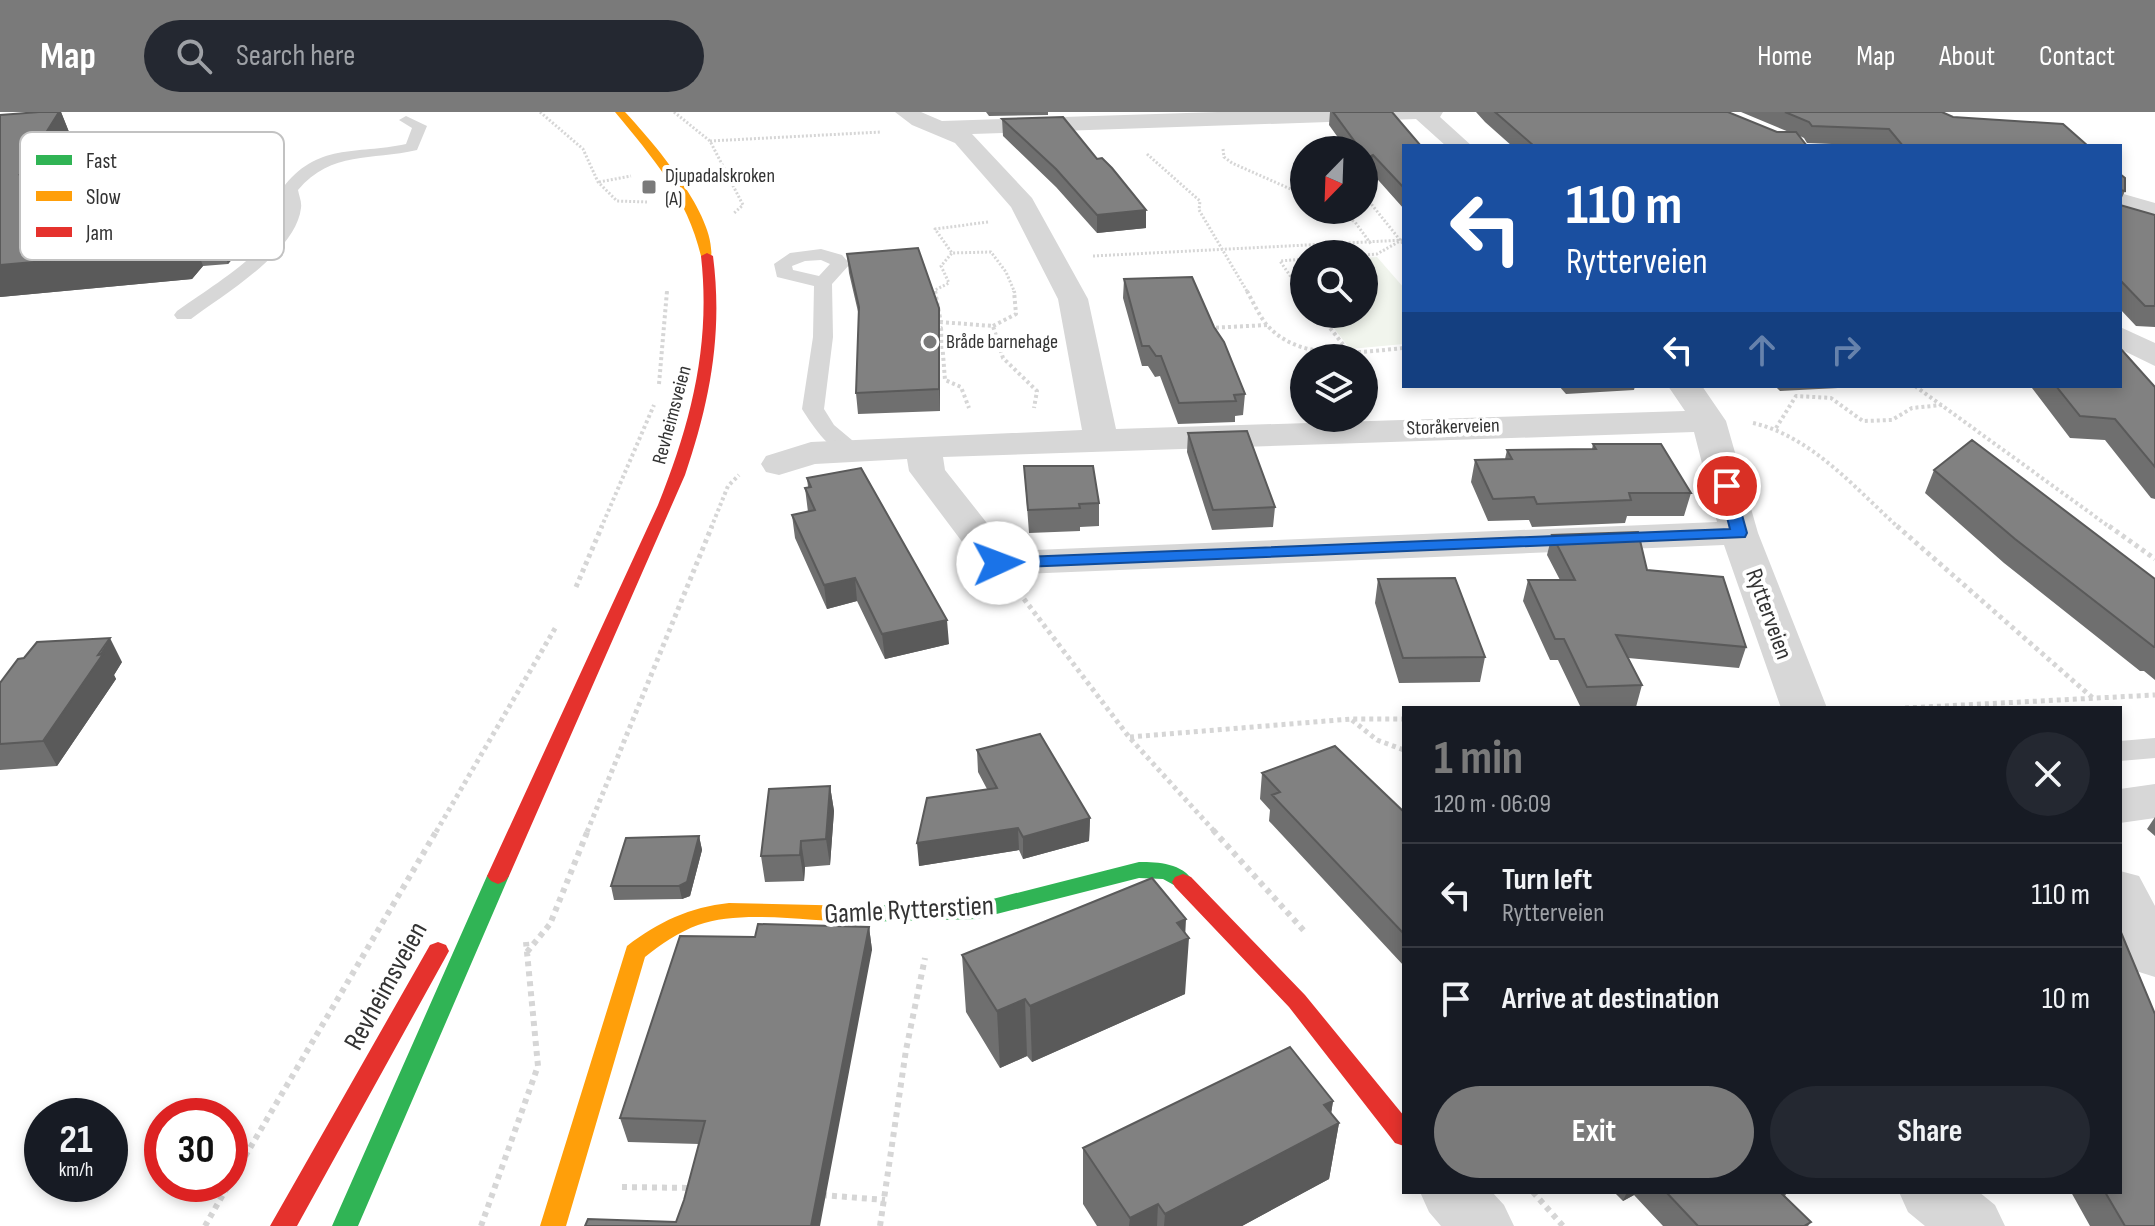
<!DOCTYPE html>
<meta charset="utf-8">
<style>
:root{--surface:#171b24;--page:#242831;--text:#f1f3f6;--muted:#9ea1a6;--line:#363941;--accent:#7a7a7a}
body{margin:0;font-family:"Sofia Sans Condensed",sans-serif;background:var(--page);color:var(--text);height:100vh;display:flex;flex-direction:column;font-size:30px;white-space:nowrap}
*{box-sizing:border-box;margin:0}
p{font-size:26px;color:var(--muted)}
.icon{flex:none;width:44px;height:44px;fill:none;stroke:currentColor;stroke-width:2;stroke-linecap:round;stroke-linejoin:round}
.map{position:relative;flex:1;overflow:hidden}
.sheet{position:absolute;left:1402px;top:594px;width:720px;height:488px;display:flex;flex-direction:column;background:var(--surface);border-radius:0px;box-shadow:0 4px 12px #0003}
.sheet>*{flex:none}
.top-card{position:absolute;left:1402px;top:32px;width:720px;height:244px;border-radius:0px;box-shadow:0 4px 12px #0003;background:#1a4fa0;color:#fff;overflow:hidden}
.needle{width:52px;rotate:203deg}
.fabs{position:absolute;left:1290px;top:24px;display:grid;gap:16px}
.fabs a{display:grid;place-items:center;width:88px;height:88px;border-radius:50%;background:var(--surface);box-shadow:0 4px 12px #0003;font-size:40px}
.speed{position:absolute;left:24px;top:986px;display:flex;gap:16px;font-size:40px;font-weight:700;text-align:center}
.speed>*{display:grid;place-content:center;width:104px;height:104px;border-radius:50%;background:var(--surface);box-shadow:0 4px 12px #0003;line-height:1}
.speed small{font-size:20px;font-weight:400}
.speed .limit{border:12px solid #d22;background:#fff;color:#111}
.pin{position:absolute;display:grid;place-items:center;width:68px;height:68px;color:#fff;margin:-34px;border:4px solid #fff;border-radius:50%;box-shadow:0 2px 8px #0007}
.me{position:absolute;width:88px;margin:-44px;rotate:88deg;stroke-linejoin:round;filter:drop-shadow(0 0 6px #0008)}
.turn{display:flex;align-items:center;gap:28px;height:168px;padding:0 32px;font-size:36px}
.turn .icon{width:104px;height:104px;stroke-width:2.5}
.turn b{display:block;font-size:56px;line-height:68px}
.lanes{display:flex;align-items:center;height:76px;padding:0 32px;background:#0003;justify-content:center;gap:40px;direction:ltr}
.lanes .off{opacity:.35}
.round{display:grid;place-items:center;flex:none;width:84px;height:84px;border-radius:42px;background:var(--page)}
.head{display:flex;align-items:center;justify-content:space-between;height:136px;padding:0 32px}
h1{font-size:48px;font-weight:700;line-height:60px;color:var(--accent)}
.cta{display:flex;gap:16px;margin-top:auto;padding:16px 32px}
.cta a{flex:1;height:92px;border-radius:48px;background:var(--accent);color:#fff;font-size:32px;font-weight:700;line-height:92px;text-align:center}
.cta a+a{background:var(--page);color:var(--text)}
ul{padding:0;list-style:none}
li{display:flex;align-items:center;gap:24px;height:104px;padding:0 32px;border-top:2px solid var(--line)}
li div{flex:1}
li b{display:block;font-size:30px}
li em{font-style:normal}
header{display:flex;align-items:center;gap:48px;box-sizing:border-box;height:112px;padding:0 40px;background:var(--accent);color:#fff}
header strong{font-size:38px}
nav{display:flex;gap:44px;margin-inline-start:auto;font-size:28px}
.search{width:560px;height:72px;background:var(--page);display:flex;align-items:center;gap:20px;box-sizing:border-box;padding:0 28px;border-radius:44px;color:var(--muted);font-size:30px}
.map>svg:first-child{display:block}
</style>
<header>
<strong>Map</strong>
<div class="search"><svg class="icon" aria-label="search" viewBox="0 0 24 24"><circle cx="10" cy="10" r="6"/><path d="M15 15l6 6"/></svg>Search here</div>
<nav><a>Home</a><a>Map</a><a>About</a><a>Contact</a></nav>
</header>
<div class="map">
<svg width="2155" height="1114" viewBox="0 0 2155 1114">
<rect width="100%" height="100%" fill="#fff"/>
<path fill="#f1f5ed" d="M1377 145 1404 176V232L1350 237 1323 202H1364V146Z"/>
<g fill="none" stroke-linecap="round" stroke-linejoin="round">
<path stroke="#d6d6d6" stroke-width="3" stroke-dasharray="2 2" stroke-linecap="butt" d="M540 0 583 37 598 70 617 89 647 90
M674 0 710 29 743 93 733 102
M710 29 881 20
M1223 37 1224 45 1232 51 1304 83
M1147 42 1200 89 1199 98 1248 181
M599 70 631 64
M1364 83 1404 133
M1335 98 1355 110 1371 132
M988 110 935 117 952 141 991 140 1006 160 1015 181
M1364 143 1377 142 1400 129
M1093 144 1404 128
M667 181V178
M936 181 935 178 949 171 941 154 952 141
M1302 181 1280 149 1304 147"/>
<path stroke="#d6d6d6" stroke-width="4" stroke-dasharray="3 3" stroke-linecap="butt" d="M935 179 941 211
M1247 179C1253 190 1259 203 1266 212 1299 251 1360 240 1404 236
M1301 179 1304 184
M1319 202 1349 240
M940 210 993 214 1003 246 1037 279 1034 296
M993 214 1016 202 1014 179
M1210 216 1267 213
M935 217 941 216 945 268 961 275 969 296
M659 272 667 179
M1915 274 2111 416
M1753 311C1811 324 1856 377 1899 416
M1776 316 1796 284 1831 286 1863 309 1892 308 1912 296 1942 293
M601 416 654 293
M711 416 728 374 739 363"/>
<path stroke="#d6d6d6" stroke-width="5" stroke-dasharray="4 4" stroke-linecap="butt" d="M1897 414 2095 588
M2109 414 2155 447
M576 475 602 414
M1024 487 1129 625 1215 720
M1905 596 2155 583
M1352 608 1377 628 1404 638
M1130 625 1351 607H1404
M436 720 557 513
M587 720 712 414"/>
<path stroke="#d6d6d6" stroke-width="6" stroke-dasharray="5 5" stroke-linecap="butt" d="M1213 718 1306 821
M527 840 550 812 588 718
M230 1070 437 718
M622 1075 692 1076
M1533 1080 1563 1114
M822 1083 885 1088
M205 1114 229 1072
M481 1114 538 954 526 830
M880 1114 906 938 925 846"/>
<path fill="#d7d7d7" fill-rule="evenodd" d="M406 4 427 14 417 38C371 49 332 38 298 78 299 84 302 90 301 96 296 140 223 183 191 207H177L174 203 177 199C207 177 280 135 284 96 285 90 282 83 282 77 317 30 355 43 406 32L412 16 399 8Z
M821 137 842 143 850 152 832 172 833 225 824 297 834 313 865 339 862 344C836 350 814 316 802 297L813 225 814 174 777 165 774 152 790 141ZM821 148 830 152 819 164 793 158 792 154 805 149Z
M2155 626V646L2120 649V629Z"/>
<path fill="#d7d7d7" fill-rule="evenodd" d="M895 0H921L942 9 1218 0H1443L1440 5 1472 34H1446L1416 7 972 22 1032 86 1088 187 1116 317 1685 299 1668 274H1702L1726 309 1758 421 1827 596H1781L1724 433 998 463 984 459 909 359 907 347 815 352 779 363 766 360 761 352 766 344 811 330 1082 318 1058 187 1011 95 955 31 912 13ZM1694 320 1717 410 1009 439 945 358 943 345Z
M2120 81 2155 91V107L2120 97Z
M2120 215 2155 231V254L2120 237Z
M2155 672V706L2120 711V677Z
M2120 759 2139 764 2155 794V865L2136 859 2120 829Z
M1420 1080H1492L1504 1093 1514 1114H1441L1429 1100Z
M1899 1080H1979L1995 1093 2005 1114H1925L1908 1100Z"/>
<path fill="#30b455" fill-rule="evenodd" d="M1139 750C1159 750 1182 751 1194 770L1191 775 1183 778 1163 767 1139 766 977 807 858 810 850 808 847 802 850 796 858 794 977 791Z
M498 756 505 759 509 764 358 1114H332L487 764 491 759Z"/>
<path fill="#ff9f0a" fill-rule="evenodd" d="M615 0H625C653 30 717 104 711 146L701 144C687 85 653 46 615 0Z
M729 791 858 794 866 796 869 802 866 808 858 810C811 810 742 797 698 813 679 820 661 832 645 845L566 1114H540L627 834C658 810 690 795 729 791Z"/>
<path fill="#e5322d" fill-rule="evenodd" d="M707 141 713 144C723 221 710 290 685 363L509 764 505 769 498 772 491 769 487 764 658 393C691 311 711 233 701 144Z
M1183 762 1191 765 1305 883 1404 1004V1034L1395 1031 1289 895 1175 775 1172 770 1175 765Z
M438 830 446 833 449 839 297 1114H270L430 833Z"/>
</g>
<path fill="#6f6f6f" d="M39 0H61L71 25 51 59 170 56 270 48 280 76 281 90 228 152 203 154 192 167 0 185V3Z
M986 0H1048V3L989 4Z
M1330 0H1392L1404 34V97L1371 60 1365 63 1364 38H1347L1329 13Z
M1476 0H1728L1777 20H1789L1741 0H1942L1953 5 2088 34H1881L1807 31 1804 26 1800 24 1807 34H1512L1485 10Z
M1002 7 1097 47 1146 116 1097 121 1056 75 1003 24Z
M2120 62 2125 79 2120 90Z
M2120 93 2155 103V215L2136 214 2120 197Z
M847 142 940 216V299L858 302 856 281 859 204 849 161Z
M1124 167 1214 215 1245 282 1243 303 1235 304V310L1178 312 1160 264 1155 265 1148 254H1142L1123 186Z
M1559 274H1635L1634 278 1566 282Z
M1775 274H1839L1838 276 1780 279Z
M1999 274 2155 275V387L2151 386 2105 328 2070 326 2032 276Z
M1188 321 1275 395 1273 415 1212 418 1187 340Z
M1593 332 1691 381 1684 404H1627L1625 411 1532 415 1529 408 1488 409 1471 370 1475 348 1505 347 1507 338 1592 337Z
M1024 354 1099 391V414L1080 415V419L1029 421Z
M1934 358 2138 455 2155 467V568L2144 559H2140L2004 451 1925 381Z
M807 366 949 532 885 547 857 489 827 497 795 426 792 403 808 400 805 376 808 375Z
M1552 423 1647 458 1746 535 1739 556 1628 546 1642 573 1636 595 1581 596 1558 548H1550L1523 489 1528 468H1560L1547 443Z
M1378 467 1485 545 1480 570 1399 571 1375 491Z
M122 550 114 563 116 567 57 654 0 658V571Z
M977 638 1090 706 1089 729 1023 747 1019 738 919 754 987 677 978 660Z
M1262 661 1404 700V854L1269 709 1270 698 1260 687Z
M830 674 834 699 830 753 805 755 804 769 765 770 761 744Z
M2155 705V724L2147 717Z
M699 724 702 738 690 784 682 787 614 788 611 774Z
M869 815 872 838 676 1110 684 1088 699 1032 628 1030 620 1006 755 825Z
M962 843 1185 882 1032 950 1027 944 1000 956 966 900Z
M1333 989 1331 1001 1339 1011 1329 1067 1242 1114H1097L1083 1092V1036Z
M1614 1080H1787L1785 1084 1811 1110 1808 1114H1663L1634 1083 1623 1089Z
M2071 1080H2120L2155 1114H2090Z"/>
<path fill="#5a5a5a" d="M59 0H61L71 25 32 90 20 62Z
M1373 43 1371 60 1365 63 1367 46Z
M270 48 280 76 281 90 228 152 217 123Z
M1146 98V116L1097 121V103Z
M192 124 203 154 192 167 0 185V153Z
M939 196 940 216V299L939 277Z
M855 466 857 489 827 497 824 473Z
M947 508 949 532 885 547 882 522Z
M110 526 122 550 114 563 116 567 57 654 43 629Z
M830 674 834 699 830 753 826 727Z
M1090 706 1089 729 1023 747V725Z
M1018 716 1019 738 919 754 917 731Z
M699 724 702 738 690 784 682 787 679 774Z
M801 729 805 755 804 769 800 743Z
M1186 807 1185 827 1189 826 1185 882 1032 950 1030 894 1177 811Z
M869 815 872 838 820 1114H811Z
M1025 887 1027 944 1000 956 997 899Z
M1333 989 1329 1016 1339 1011 1329 1067 1242 1114H1164L1165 1102 1324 993Z
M1627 1080H1636L1634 1083 1623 1089Z
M1158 1092 1157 1114H1129L1130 1106Z"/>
<path fill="#818181" stroke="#5a5a5a" stroke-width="2" d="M39 0H59L20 62 167 48 169 56 270 48 272 62 217 123 192 124 180 137 0 153V3Z
M1333 0H1392L1421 34H1404V76L1373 43 1367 46 1364 42V38H1361Z
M1495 0H1728L1777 20H1796L1807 34H1534Z
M1785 0H1942L1953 5 2063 12 2088 34H1903L1889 17 1812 14 1809 10Z
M1063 5 1097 47 1102 46 1112 56 1146 98 1097 103 1056 57 1002 7Z
M2120 62 2125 66V79L2120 78Z
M2120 93 2155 103V194H2145L2120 168Z
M918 136 939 196V277L856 281 859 195 847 142Z
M1192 165 1214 215 1224 230 1245 282 1234 283 1236 289 1179 291 1161 244H1156L1149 234H1142L1124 167Z
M2120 236 2155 275V355L2115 307 2080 304 2056 274H2120Z
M1247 319 1275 395 1213 398 1188 321Z
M1972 328 2155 467V535H2154L2015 427 1934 358Z
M1593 332H1661L1691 381H1629L1631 388 1537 392 1534 385 1493 387 1475 348 1512 347 1507 338 1596 337Z
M1024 354H1093L1099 391 1079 392 1080 396 1028 398Z
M861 356 947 508 882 522 855 466 824 473 792 403 815 398 805 376 811 375 807 366Z
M1638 420 1647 458 1723 465 1746 535 1616 523 1642 573 1587 575 1564 527H1555L1528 468H1575L1552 423Z
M1455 466 1485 545 1403 546 1378 467Z
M110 526 98 543 103 542 43 629 0 632V571L18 547 24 546 37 530Z
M1040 622 1090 706 1023 725 1018 716 917 731 927 686 997 676 977 638Z
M1335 634 1404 700V822L1272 683 1280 680 1262 661Z
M830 674 826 727 801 729 800 743 761 744 769 677Z
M699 724 687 770 679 774H611L626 726Z
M1152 766 1186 807 1177 811 1189 826 1030 894 1025 887 997 899 962 843Z
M758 812 869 815 811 1114H585L588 1107 676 1110 684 1088 705 1009 620 1006 680 824 755 825Z
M2120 818 2155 902V1114H2125L2105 1080H2120Z
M1290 935 1333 989 1324 993 1339 1011 1165 1102 1158 1092 1130 1106 1083 1036Z
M1666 1080H1780L1811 1110 1804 1114H1698Z"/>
<path fill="#1a73e8" stroke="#114b97" stroke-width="2" d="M1727 369 1734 374 1747 421 1745 425 998 456 990 451 998 446 1730 417 1719 374Z"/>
<g fill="#7a7a7a" stroke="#fff" stroke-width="3">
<rect x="641" y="67" width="16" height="16" rx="4"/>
<circle cx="930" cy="230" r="8"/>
</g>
<g text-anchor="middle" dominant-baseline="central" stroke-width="8" stroke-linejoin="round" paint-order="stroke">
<g font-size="20" fill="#333" stroke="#fff" text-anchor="start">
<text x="665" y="64">Djupadalskroken<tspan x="665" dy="23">(A)</tspan></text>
<text x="946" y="230">Bråde barnehage</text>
</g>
<g font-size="20" fill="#333" stroke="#fff">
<text transform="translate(672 303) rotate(-75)">Revheimsveien</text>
<text transform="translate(1453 315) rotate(-2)">Storåkerveien</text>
</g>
<g font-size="24" fill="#333" stroke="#fff">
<text transform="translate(1769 502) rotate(70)">Rytterveien</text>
</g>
<g font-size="28" fill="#333" stroke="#fff">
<text transform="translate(909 798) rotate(-3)">Gamle Rytterstien</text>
<text transform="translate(386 874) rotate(-61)">Revheimsveien</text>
</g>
</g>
<rect x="20" y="20" width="264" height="128" rx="12" fill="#fff" stroke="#c2c2c2" stroke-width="2"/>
<rect x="36" y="43" width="36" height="10" fill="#30b455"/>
<rect x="36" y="79" width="36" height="10" fill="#ff9f0a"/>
<rect x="36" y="115" width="36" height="10" fill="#e5322d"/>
<g font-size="22" fill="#333">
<text x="86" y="56">Fast</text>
<text x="86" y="92">Slow</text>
<text x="86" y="128">Jam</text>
</g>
</svg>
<div class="fabs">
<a><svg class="needle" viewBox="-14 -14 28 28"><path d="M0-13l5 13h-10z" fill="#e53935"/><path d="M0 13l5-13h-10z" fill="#9ea1a6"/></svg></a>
<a><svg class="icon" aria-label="search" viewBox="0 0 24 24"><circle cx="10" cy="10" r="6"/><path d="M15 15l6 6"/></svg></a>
<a><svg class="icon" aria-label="layers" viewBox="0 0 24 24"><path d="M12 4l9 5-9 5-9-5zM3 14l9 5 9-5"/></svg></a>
</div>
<div class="speed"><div>21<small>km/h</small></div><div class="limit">30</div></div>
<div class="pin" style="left:1727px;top:374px;background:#d93025"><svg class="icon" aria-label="arrive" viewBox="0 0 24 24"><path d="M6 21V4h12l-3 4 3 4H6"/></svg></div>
<svg class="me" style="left:998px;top:451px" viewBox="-20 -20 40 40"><circle r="19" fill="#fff"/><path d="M0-13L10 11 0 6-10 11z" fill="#1a73e8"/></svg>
<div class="top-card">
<div class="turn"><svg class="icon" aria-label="left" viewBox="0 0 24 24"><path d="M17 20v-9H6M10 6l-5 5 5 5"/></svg><div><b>110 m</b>Rytterveien</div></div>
<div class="lanes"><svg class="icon" aria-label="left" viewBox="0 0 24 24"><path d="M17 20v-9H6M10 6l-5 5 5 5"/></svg><svg class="icon off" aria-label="ahead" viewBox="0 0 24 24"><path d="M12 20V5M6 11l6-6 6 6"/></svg><svg class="icon off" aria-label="right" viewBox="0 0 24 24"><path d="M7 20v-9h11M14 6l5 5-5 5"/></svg></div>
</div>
<section class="sheet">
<div class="head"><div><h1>1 min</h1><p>120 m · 06:09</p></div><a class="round"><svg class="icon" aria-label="close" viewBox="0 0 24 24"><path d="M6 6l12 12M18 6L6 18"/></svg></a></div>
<ul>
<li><svg class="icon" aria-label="left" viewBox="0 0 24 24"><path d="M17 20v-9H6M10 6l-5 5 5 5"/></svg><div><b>Turn left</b><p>Rytterveien</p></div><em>110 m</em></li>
<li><svg class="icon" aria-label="arrive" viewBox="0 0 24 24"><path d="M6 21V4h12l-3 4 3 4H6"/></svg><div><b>Arrive at destination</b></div><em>10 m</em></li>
</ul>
<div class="cta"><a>Exit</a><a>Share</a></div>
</section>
</div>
